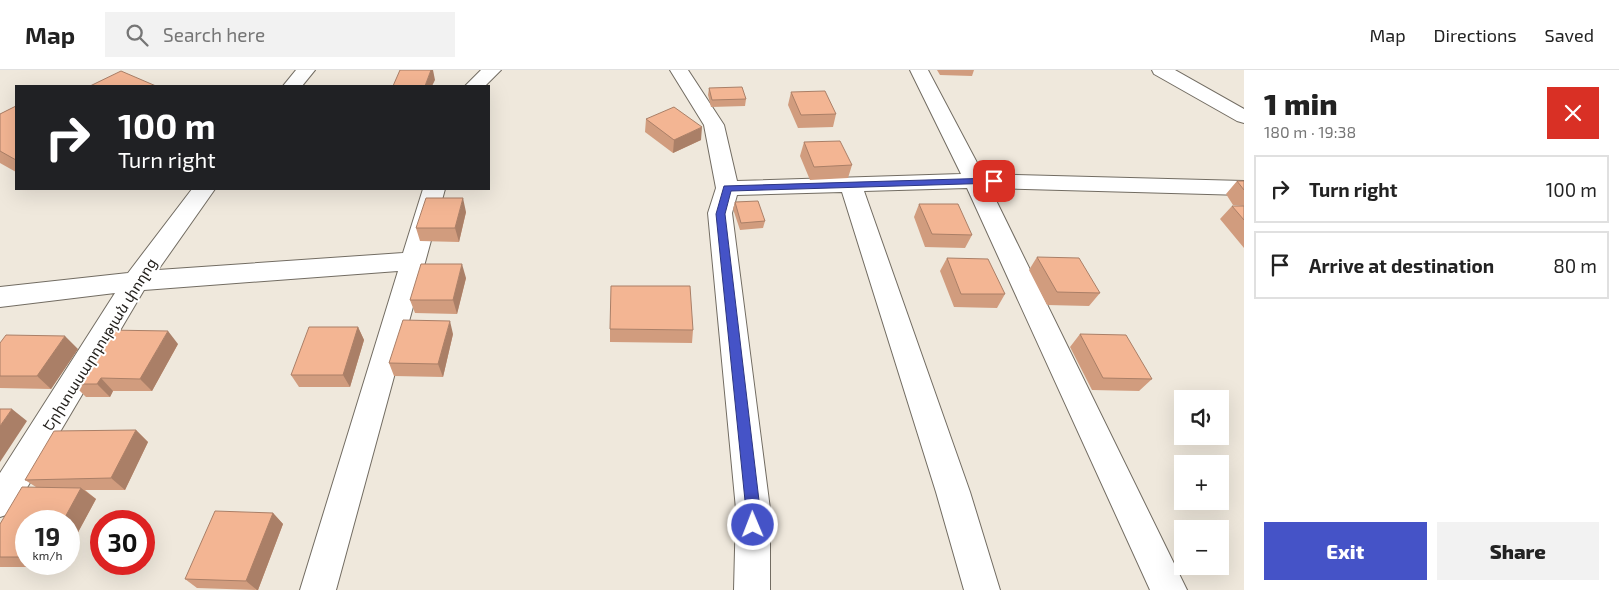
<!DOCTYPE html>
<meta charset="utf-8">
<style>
:root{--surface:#fff;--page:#f2f2f2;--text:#222;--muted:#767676;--line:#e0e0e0;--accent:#4553c7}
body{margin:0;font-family:"Exo 2","Noto Sans Armenian",sans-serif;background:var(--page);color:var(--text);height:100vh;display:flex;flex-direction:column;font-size:19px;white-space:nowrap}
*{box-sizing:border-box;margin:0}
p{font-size:16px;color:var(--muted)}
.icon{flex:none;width:28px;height:28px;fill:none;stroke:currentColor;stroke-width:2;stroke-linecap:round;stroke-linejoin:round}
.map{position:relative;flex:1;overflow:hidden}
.details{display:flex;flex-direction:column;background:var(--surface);width:375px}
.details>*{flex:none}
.guide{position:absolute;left:15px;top:15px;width:475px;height:105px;border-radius:0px;box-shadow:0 5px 20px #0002;background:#202124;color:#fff;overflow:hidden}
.fabs{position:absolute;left:1174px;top:320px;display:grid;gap:10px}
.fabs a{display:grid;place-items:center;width:55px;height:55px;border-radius:0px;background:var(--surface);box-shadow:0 5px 20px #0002;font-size:25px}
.speed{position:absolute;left:15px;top:440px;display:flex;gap:10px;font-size:25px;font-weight:700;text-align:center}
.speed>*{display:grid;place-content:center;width:65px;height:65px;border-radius:50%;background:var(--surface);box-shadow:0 5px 20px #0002;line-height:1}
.speed small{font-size:12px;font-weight:400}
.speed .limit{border:8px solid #d22;background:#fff;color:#111}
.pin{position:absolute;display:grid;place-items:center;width:42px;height:42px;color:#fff;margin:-21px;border-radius:10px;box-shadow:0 2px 8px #0006}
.me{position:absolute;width:55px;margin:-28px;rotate:359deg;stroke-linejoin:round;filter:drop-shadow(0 0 4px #0008)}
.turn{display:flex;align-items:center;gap:18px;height:105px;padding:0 20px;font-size:22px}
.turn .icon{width:65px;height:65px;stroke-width:2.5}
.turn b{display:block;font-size:35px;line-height:42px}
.round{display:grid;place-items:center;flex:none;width:52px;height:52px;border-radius:0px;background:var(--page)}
.head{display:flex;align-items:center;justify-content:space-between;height:85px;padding:0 20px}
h1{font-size:30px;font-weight:800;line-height:38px}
.cta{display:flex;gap:10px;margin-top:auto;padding:10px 20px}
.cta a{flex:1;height:58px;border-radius:0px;background:var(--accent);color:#fff;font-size:20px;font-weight:800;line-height:58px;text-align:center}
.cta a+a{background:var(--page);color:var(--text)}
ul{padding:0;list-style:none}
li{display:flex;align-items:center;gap:15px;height:68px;margin:0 10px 8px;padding:0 10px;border:2px solid var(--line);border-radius:0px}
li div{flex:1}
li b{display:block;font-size:19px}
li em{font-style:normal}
header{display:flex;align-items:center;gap:30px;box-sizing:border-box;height:70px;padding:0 25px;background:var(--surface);border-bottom:1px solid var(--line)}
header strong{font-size:24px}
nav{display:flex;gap:28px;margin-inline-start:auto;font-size:18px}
.search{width:350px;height:45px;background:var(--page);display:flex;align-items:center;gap:12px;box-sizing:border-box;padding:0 18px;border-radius:0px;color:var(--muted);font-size:19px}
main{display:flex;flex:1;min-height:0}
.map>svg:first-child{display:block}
</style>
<header>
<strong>Map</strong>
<div class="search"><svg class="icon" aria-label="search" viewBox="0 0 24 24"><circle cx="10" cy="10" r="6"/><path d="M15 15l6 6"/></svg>Search here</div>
<nav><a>Map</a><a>Directions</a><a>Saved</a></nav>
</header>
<main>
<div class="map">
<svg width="1244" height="520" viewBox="0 0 1244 520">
<rect width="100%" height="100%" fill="#efe8dc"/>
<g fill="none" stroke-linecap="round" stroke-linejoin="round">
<g stroke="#726c62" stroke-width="2">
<path id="minor" d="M296 0H315L302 16H283Z
M481 0H501L485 16H465Z
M670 0H688L724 55 737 111 961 104 910 0H928L983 104 1244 111V125L990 118 1187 520H1150L967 118 864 121 970 422 1000 520H964L936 422 842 122 737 125 732 143 770 439V520H734L736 439 708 143 716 118 704 55Z
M1152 0H1175L1244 39V53L1237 51 1154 4Z
M192 119H215L158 200 403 183 423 119H445L336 520H300L398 201 144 220 12 443 0 447V403L115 223 0 237V217L128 203Z"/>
</g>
<use href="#minor" fill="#fff" fill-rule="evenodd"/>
</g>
<path fill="#d19c7e" d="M937 0H974L972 6 940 5Z
M709 18 746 29 745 36 711 37 708 25Z
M791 22 836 44 833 57 798 58 788 35Z
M16 36V102L0 93V44Z
M646 49 701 70 673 83 645 62Z
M804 72 852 95 848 108 810 110 800 86Z
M1237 111H1244V136L1233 135 1226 124Z
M735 132 765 151 763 158 740 160 733 139Z
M919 134 972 165 965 178 925 177 914 147Z
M1232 136H1244V178L1220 149Z
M466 142 459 172 420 171 416 158Z
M1037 187 1100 223 1089 236 1047 235 1029 200Z
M947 188 1005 224 997 238 954 237 940 201Z
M466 208 457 244 415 243 410 230Z
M358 257 364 270 350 317H299L291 305Z
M610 259 693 260 692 273 610 272Z
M453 264 443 307 394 306 389 293Z
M1080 264 1152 309 1139 321 1092 320 1070 277Z
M0 273 78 279 51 319 0 318Z
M178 274 152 321H113L110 327H86L73 314Z
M136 360 148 372 125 420H85L96 429 69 479V451H26V494H61L59 497H0V454L36 417 25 410Z
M273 443 283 454 258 520 197 518 185 509Z"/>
<path fill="#aa7f67" d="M431 0H433L435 10 432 16H425Z
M702 57 701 70 673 83 674 70Z
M463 128 466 142 459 172 455 158Z
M462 194 466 208 457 244 453 230Z
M450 251 453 264 443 307 438 294Z
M358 257 364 270 350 317 343 305Z
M168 261 178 274 152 321 140 309Z
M65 266 78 279 51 319 37 306Z
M101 308 113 321 110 327 97 314Z
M12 339 27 351 0 392V356Z
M136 360 148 372 125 420 111 408Z
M81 418 96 429 69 479V451H63Z
M273 443 283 454 258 520H257L246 511Z
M53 494H61L59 497Z"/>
<path fill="#f3b593" stroke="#aa7f67" d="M400 0H431L425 16H393Z
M121 1 156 16H90Z
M742 17 746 29 712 30 709 18Z
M825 21 836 44 801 45 791 22Z
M16 36V90L0 81V44Z
M674 37 702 57 674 70 646 49Z
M840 71 852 95 814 97 804 72Z
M1237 111H1244V120Z
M426 128H463L455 158H416Z
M758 131 765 151 741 153 735 132Z
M919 134H958L972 165 932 164Z
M1232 136H1244V150Z
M1037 187 1079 188 1100 223 1057 222Z
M947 188 988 189 1005 224H961Z
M421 194H462L453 230H410Z
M611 216H690L693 260 610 259Z
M403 250 450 251 438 294 389 293Z
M309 257H358L343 305H291Z
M108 260 168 261 140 309 101 308 97 314H73Z
M1080 264 1126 265 1152 309 1103 308Z
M6 265 65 266 37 306H0V273Z
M0 339H12L0 356Z
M136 360 111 408 25 410 54 361Z
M22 417 81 418 63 451H26V487H0V454Z
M215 441 273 443 246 511 185 509Z"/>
<path fill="#4553c7" stroke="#2d3681" d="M994 108 999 111 998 113 731 121 725 144 760 439 758 460 753 462 748 460 716 144 724 116Z"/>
<g text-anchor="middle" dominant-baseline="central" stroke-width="4" stroke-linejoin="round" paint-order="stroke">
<g font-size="15" fill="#211e1a" stroke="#fff">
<text transform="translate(99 274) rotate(-58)">Երիտասարդության փողոց</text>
</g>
</g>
</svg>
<div class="fabs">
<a><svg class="icon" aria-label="sound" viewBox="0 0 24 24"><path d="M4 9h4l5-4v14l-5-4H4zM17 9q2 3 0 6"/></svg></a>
<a>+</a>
<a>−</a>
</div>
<div class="speed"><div>19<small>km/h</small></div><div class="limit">30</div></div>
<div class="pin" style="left:994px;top:111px;background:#d93025"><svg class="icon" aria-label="arrive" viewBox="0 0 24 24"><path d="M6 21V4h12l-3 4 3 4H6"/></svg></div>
<svg class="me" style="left:753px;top:455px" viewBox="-20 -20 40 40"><circle r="17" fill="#4553c7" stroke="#fff" stroke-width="3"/><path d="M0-11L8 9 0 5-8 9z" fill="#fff"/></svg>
<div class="guide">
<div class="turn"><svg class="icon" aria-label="right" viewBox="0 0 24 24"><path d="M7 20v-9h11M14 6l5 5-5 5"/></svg><div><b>100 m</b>Turn right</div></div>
</div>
</div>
<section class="details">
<div class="head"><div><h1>1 min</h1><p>180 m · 19:38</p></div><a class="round" style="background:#d93025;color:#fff"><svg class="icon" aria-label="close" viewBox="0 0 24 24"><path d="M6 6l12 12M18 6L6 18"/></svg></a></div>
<ul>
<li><svg class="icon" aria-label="right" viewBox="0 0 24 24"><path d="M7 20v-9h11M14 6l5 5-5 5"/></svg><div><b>Turn right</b></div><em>100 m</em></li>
<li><svg class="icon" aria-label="arrive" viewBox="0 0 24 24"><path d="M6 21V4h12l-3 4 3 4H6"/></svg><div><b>Arrive at destination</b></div><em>80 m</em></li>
</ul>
<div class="cta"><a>Exit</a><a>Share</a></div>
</section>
</main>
